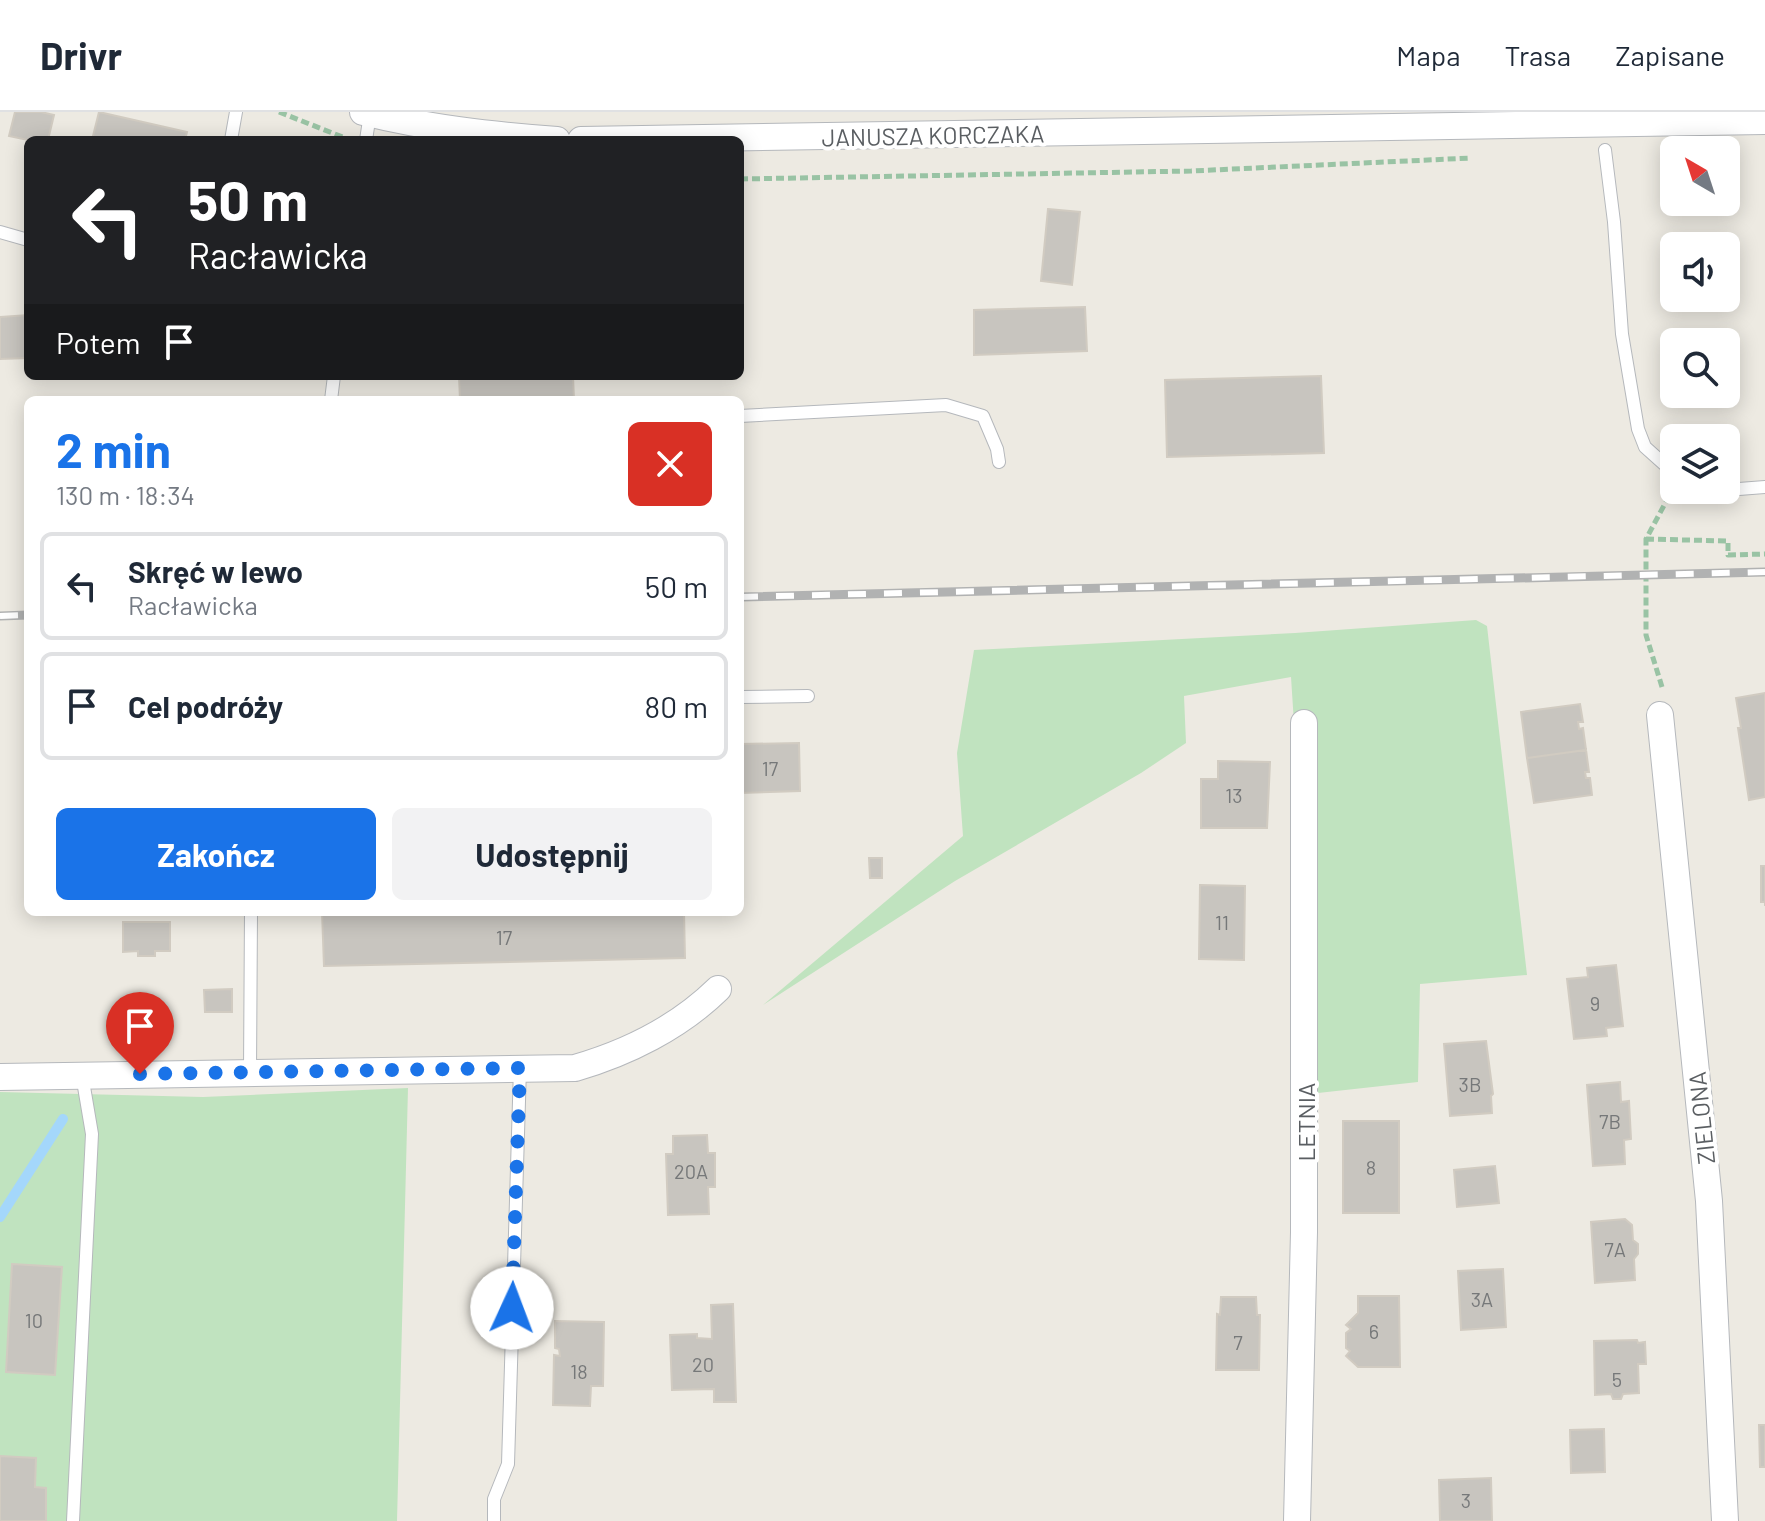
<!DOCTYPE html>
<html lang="pl">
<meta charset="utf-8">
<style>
:root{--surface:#fff;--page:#f2f2f3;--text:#1f2937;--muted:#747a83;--line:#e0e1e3;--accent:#1a73e8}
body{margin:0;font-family:Barlow,sans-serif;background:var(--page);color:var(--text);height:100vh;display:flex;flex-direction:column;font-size:30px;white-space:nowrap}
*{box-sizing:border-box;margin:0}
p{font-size:26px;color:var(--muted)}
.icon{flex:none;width:44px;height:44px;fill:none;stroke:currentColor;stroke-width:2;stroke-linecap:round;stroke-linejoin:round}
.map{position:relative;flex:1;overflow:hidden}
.sheet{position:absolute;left:24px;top:284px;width:720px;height:520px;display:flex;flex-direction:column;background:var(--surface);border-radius:12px;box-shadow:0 4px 20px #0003}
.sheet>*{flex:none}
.hud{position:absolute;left:24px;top:24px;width:720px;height:244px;border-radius:12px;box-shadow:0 4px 20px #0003;background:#202124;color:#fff;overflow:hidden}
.needle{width:52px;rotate:321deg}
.controls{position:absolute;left:1660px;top:24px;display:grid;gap:16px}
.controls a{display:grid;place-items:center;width:80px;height:80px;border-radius:12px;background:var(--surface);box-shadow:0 4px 20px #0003;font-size:40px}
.pin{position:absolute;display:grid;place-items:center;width:68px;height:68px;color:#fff;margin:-82px -34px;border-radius:50% 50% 50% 0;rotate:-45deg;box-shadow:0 0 8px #0007}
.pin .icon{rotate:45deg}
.me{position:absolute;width:88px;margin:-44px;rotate:2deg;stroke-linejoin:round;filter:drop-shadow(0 0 6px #0008)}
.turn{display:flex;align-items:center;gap:28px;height:168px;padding:0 32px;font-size:36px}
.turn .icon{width:104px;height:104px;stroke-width:2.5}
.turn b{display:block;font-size:56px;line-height:68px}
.then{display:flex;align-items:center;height:76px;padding:0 32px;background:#0003;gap:16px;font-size:30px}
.round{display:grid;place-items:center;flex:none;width:84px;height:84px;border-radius:12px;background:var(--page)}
.head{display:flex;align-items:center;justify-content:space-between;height:136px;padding:0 32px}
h1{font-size:48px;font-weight:700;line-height:60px;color:var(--accent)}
.button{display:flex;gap:16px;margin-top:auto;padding:16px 32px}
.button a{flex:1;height:92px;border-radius:12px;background:var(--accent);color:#fff;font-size:32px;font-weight:700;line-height:92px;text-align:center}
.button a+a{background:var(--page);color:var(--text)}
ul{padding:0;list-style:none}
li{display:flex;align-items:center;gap:24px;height:108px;margin:0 16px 12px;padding:0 16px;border:4px solid var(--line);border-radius:12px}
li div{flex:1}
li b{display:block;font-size:30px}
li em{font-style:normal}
header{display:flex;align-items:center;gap:48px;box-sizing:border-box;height:112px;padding:0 40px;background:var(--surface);border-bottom:2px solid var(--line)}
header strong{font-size:38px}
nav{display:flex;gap:44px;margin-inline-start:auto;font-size:28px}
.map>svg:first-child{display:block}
</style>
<header>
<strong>Drivr</strong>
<nav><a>Mapa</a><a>Trasa</a><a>Zapisane</a></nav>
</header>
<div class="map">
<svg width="1765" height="1409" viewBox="0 0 1765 1409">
<rect width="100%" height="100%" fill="#edeae2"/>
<path fill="#c0e3bf" d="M1476 508 1487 514 1527 863 1420 872 1418 970 1318 981 1291 565 1184 584 1186 631 1141 661 955 769 763 893 963 724 957 641 974 538 1295 521Z
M408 976 397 1409H0V980L203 985Z"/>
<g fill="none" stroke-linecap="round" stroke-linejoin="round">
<path stroke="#a4d7fb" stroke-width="10" d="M0 1105 63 1007"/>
</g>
<path fill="#c8c5bf" stroke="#d1cbc1" stroke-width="2" d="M15 0H41L54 3 48 28H28L9 24Z
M99 0 187 20 185 28H92Z
M1048 97 1080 100 1072 173 1041 169Z
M1674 156V186H1702L1703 193 1671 197 1666 158Z
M1085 195 1087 239 974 243V198Z
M28 203V246L0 247V205Z
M459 264H573L574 288H460Z
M1321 264 1324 341 1167 345 1165 268Z
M1765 581V685L1749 688 1738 616H1741L1736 586Z
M1580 592 1583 610H1578L1579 617 1583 616 1586 638 1527 646 1521 600Z
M799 631 800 679 740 681V632Z
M1586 638 1589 660H1585L1586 666H1590L1592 683 1534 691 1527 646Z
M1218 649 1270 650 1267 716H1201V667H1218Z
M869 746H882V766H870Z
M1761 754H1765V794V790H1761Z
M1200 773 1245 774 1244 848 1199 847Z
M322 800H448V803L535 802V800H684L685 846 324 854Z
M123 810H170V839H155V844H138V839L123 840Z
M1616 853 1623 914 1606 916 1607 924 1574 927 1567 867 1588 865 1587 856Z
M232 877V900H205L204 878Z
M1486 929 1493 982 1491 984 1492 1001 1450 1004 1444 932Z
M1620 970 1621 990 1629 989 1631 1027 1624 1028 1625 1052 1593 1054 1587 973Z
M1343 1009H1399V1101H1343Z
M707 1023 708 1041H715V1075H708L709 1102 668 1103 666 1042H673V1024Z
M1495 1054 1499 1091 1457 1095 1454 1058Z
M1625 1107 1632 1113 1633 1128 1638 1132V1142L1634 1147 1635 1168 1595 1171 1591 1110Z
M12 1152 62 1155 55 1263 6 1260Z
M1503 1157 1506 1215 1461 1218 1458 1159Z
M1358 1184H1399L1400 1255H1358L1346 1244 1350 1239 1346 1236V1221L1351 1217 1346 1213 1358 1201Z
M1221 1185H1256L1257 1203H1260L1259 1258H1216L1217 1202 1220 1203Z
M733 1192 736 1290H714V1277L672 1278 670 1223 697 1222V1226L712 1227 711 1193Z
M555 1209 604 1210 603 1274H591L590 1294 553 1293 554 1243 560 1244 559 1237 555 1236Z
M1637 1228 1638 1231 1645 1230 1646 1252H1638L1639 1281 1623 1282 1621 1287H1613L1611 1282 1595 1283 1594 1229Z
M1759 1313H1765V1355H1760Z
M1604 1317 1605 1360 1571 1361 1570 1318Z
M0 1344 36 1346 35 1375 46 1376V1409H0Z
M1491 1366 1492 1409H1440L1439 1368Z"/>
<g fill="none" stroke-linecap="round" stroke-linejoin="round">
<g stroke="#b5b8bc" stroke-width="14">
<path id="lane" d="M231 28 236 0
M366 28 370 2
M1605 38 1614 110 1622 222 1638 317 1645 335 1674 361
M0 120 28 128
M331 288 334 264
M740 304 946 293 983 304 997 337 999 350
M1726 378 1765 375
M740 585 808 584
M250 960 251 800
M73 1409 92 1022 82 963
M494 1409V1387L508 1352 520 956"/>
</g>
<g stroke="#b5b8bc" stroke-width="28">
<path id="street" d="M363 0C427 16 491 23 557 28
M581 28 1765 9
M1660 603 1709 1089 1725 1409
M0 965 575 956C627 941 679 915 718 877
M1297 1409 1304 1120V611"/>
</g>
<path stroke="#99c3a4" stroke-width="5" stroke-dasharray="8 4" stroke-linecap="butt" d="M279 0 345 26
M740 67 1191 59 1471 46
M1646 427 1728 429V443L1765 442
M1662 575 1646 523V427L1668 386 1666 381"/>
<use href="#lane" stroke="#fff" stroke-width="12"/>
<use href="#street" stroke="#fff" stroke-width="26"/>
<g stroke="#b1b2b2" stroke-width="9">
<path id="rail" d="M740 485 1765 460
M0 504 28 503"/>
</g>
<use href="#rail" stroke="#fff" stroke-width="6" stroke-dasharray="18" stroke-linecap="butt"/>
</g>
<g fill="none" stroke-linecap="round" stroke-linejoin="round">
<path stroke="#1a73e8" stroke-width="14" stroke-dasharray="0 25.2" d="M140 962 520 956 512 1196"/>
</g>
<g text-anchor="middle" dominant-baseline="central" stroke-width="8" stroke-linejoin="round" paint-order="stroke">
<g font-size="20" fill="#767879">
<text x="770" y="656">17</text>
<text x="1234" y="683">13</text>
<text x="1222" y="810">11</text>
<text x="504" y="825">17</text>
<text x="1595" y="891">9</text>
<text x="1470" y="972">3B</text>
<text x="1610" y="1009">7B</text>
<text x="1371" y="1055">8</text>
<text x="691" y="1059">20A</text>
<text x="1615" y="1137">7A</text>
<text x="1482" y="1187">3A</text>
<text x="34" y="1208">10</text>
<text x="1374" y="1219">6</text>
<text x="1238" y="1230">7</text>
<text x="703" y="1252">20</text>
<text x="579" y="1259">18</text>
<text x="1617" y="1267">5</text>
<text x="1466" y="1388">3</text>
</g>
<g font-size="24" fill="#5a5e62" stroke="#fff">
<text transform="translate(933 23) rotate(-1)">JANUSZA KORCZAKA</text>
<text transform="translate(1701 1006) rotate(-96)">ZIELONA</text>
<text transform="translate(1305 1010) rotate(-90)">LETNIA</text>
</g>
</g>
</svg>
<div class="controls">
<a><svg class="needle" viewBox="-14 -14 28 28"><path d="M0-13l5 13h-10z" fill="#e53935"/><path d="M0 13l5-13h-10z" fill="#747a83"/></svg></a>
<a><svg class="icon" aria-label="sound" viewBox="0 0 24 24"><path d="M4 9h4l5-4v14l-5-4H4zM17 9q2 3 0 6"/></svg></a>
<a><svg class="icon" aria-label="search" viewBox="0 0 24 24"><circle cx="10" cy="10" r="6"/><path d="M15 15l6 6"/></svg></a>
<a><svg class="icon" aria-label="layers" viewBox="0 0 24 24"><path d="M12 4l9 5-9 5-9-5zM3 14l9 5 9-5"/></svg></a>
</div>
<div class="pin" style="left:140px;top:962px;background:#d93025"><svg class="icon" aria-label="arrive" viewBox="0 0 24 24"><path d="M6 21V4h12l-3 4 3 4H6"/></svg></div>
<svg class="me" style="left:512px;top:1196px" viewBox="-20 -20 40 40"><circle r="19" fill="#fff"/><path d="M0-13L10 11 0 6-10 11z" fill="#1a73e8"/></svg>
<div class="hud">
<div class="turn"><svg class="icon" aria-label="left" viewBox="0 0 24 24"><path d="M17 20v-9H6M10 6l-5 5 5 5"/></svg><div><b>50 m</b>Racławicka</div></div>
<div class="then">Potem<svg class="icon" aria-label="arrive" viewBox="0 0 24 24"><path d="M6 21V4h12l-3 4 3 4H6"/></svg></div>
</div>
<section class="sheet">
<div class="head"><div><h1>2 min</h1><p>130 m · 18:34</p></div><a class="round" style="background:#d93025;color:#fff"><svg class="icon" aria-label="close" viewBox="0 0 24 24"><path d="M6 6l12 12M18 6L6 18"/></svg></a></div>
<ul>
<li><svg class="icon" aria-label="left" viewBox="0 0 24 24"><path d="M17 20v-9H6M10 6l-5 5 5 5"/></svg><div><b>Skręć w lewo</b><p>Racławicka</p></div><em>50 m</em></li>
<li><svg class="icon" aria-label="arrive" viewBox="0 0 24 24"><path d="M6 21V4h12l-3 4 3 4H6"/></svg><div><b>Cel podróży</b></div><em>80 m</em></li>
</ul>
<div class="button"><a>Zakończ</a><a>Udostępnij</a></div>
</section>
</div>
